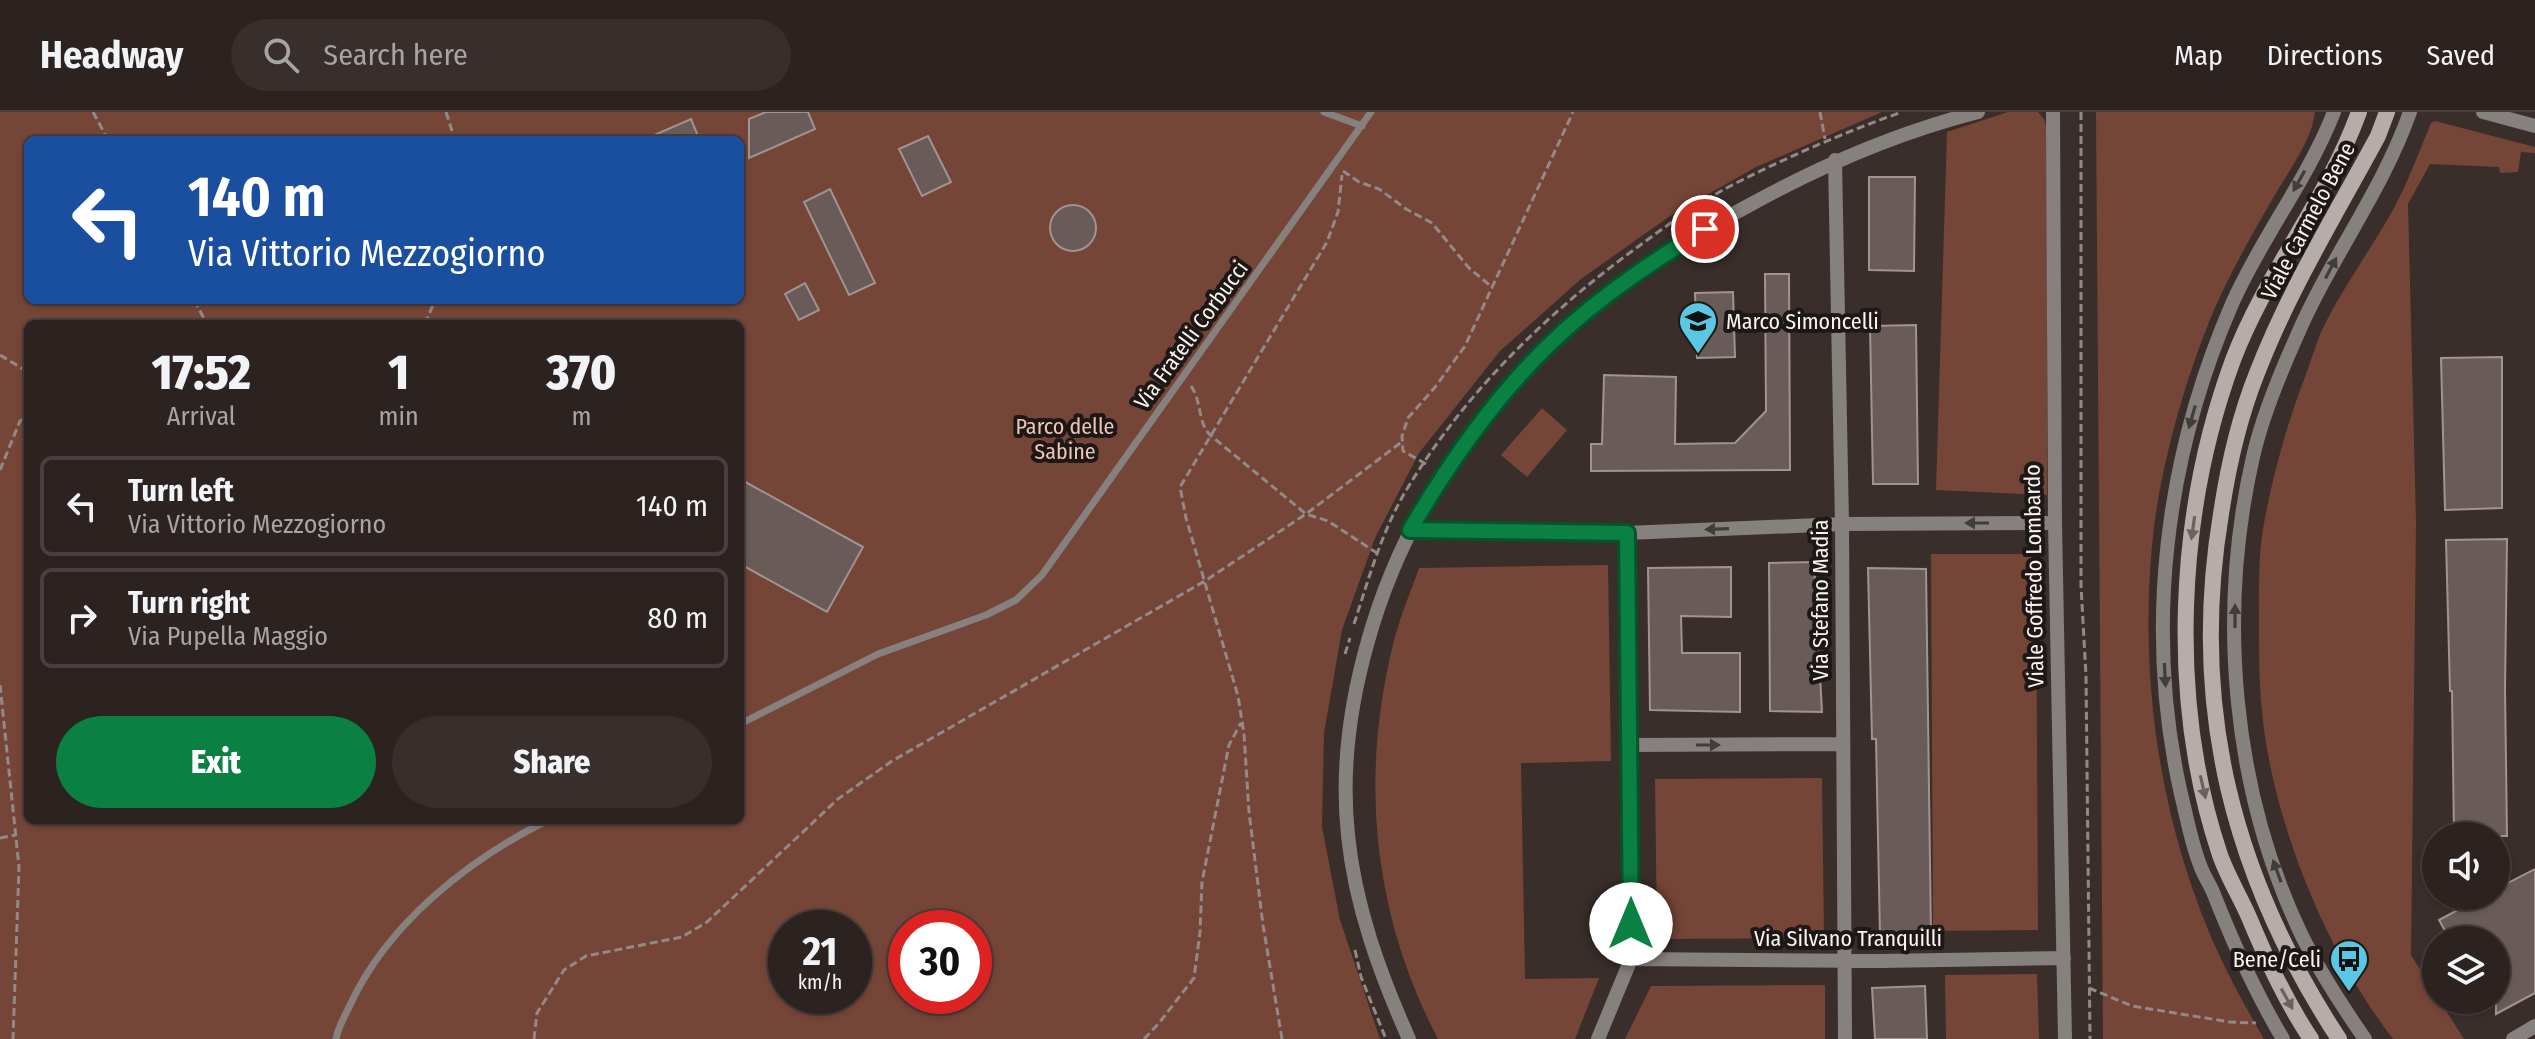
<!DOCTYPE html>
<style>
:root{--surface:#2c2220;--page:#382f2d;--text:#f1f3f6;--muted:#a6a4a5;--line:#483f3e;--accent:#0b8043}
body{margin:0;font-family:"Fira Sans Condensed",sans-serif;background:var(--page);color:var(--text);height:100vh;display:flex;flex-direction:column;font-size:30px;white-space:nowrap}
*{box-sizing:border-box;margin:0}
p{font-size:26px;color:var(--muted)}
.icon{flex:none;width:44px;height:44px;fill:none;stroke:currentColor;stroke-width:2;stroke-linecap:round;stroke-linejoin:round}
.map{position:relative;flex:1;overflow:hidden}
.panel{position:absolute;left:24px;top:208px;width:720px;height:504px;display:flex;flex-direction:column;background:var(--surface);border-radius:12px;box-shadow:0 2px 6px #0004,0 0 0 2px var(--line)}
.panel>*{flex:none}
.banner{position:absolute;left:24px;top:24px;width:720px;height:168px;border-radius:12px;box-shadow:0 2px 6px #0004,0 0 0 2px var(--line);background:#1a4fa0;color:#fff;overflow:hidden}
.controls{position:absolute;left:2422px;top:710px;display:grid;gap:16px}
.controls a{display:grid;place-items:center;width:88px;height:88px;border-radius:50%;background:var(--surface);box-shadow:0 2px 6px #0004,0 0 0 2px var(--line);font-size:40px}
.speed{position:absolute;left:768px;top:798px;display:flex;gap:16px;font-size:40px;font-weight:700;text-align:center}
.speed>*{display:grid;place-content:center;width:104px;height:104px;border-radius:50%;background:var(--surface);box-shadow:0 2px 6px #0004,0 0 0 2px var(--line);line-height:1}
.speed small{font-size:20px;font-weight:400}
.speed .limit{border:12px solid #d22;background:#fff;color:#111}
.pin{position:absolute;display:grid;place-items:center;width:68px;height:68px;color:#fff;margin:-34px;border:4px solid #fff;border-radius:50%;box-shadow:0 2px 8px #0007}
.me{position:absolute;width:88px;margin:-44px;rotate:0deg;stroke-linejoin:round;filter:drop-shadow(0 0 6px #0008)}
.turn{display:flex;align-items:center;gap:28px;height:168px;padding:0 32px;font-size:36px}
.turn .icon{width:104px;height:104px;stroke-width:2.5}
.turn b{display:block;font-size:56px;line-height:68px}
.eta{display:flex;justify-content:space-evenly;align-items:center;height:136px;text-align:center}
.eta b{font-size:48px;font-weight:800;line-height:56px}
.cta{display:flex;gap:16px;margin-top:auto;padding:16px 32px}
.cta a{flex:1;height:92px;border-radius:48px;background:var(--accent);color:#fff;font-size:32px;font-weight:800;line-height:92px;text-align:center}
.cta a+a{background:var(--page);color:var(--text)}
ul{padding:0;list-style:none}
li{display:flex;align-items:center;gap:24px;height:100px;margin:0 16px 12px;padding:0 16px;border:4px solid var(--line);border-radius:12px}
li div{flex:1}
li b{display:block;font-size:30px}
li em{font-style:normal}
header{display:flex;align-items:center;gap:48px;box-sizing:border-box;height:112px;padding:0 40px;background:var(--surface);border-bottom:2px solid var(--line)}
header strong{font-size:38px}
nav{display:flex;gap:44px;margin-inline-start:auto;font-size:28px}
.search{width:560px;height:72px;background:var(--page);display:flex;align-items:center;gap:20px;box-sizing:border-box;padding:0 28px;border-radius:44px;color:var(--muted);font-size:30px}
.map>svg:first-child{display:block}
</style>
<header>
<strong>Headway</strong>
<div class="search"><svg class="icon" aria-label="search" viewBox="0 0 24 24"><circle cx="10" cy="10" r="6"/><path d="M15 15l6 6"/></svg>Search here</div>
<nav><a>Map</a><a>Directions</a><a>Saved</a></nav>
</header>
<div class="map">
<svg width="2535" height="927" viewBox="0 0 2535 927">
<rect width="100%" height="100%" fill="#3a2e2b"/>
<path fill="#754537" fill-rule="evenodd" d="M0 0H1882L1756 55 1670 104 1581 167 1500 239 1419 341 1375 426 1342 518 1324 621 1322 715 1340 808 1380 927H0ZM28 28H740V188H28ZM28 212H740V708H28ZM786 816H854V884H786ZM906 816H974V884H906Z
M2008 0H2038L2044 7 2047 17V383L1936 378 1947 20Z
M2096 0H2315C2312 28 2290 57 2276 81 2253 121 2229 162 2211 205 2185 269 2163 346 2154 415 2137 559 2159 715 2221 847 2234 874 2249 901 2264 927H2103Z
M2435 9 2535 35V41L2521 40 2518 60 2500 61 2499 55 2430 52 2408 92 2416 409 2411 843 2436 883V888H2439L2464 927H2393C2326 840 2272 708 2262 599 2259 571 2259 542 2259 514 2259 482 2258 449 2263 417 2272 366 2286 314 2305 265 2310 251 2315 235 2321 220 2340 180 2367 143 2389 105 2406 76 2418 42 2431 11Z
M1542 296 1567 318 1527 365 1501 343Z
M1931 442H2036L2038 818 1933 819Z
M1608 453 1611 649 1521 651 1525 867 1599 866 1575 927H1438C1372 801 1359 662 1395 525 1401 502 1411 479 1419 456Z
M1822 666 1824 826 1657 827 1655 667Z
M2037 862 2039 927H1946L1945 863Z
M1825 873V927H1625L1651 874Z"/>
<path fill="#695c58" stroke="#a1938f" stroke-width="2" d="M766 0H808L815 17 749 46V7Z
M691 7 698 24 689 28H643Z
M928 24 951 70 922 84 899 37Z
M1869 65H1915L1914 159 1869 158Z
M830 77 875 171 849 183 804 90Z
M1050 116a23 23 0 1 1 46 0a23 23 0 1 1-46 0Z
M1765 162H1789L1790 358 1591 359V332H1602L1604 263 1676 265 1675 332 1735 331 1766 299Z
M805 171 819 198 799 208 785 182Z
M1733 180 1735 245 1697 246 1695 181Z
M1916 213 1918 372H1873L1870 214Z
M2502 245V396L2445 398 2441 246Z
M740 367 863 435 827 500 740 452Z
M2507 427 2505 577 2507 724H2454L2452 579H2450L2446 428Z
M1814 450 1822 600 1770 599 1769 451Z
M1731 455V505L1681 504 1682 541H1740V600L1650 598 1648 456Z
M1868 456 1926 457 1931 823 1880 824 1876 627H1872Z
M2535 757V881L2496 902V828H2450L2439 808 2484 784H2496V777Z
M1925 874 1927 927H1875L1872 876Z"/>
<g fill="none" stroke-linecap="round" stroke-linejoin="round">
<path stroke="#938986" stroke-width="3" stroke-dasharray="8 4" stroke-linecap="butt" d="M93 0 108 28
M446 0 455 28
M1820 0 1825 27
M2081 0V474L2086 563 2090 927
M1343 59 1359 70 1379 77 1406 97 1432 111 1469 156 1493 176
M194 188 207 212
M425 212 435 188
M0 243 28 260
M1191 274C1202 289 1197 309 1210 323L1306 402 1328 409 1377 441
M1426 352 1403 339 1402 324 1408 306 1436 274 1465 234 1573 0
M0 358 20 309 28 305
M1354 512C1369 466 1382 418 1407 377 1466 279 1548 200 1639 134 1670 111 1701 89 1736 71 1790 44 1845 20 1902 0
M1345 542 1350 526
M0 573 19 755 13 927
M0 726 16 723
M1355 838 1361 865 1386 927
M2089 876 2132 894 2230 910 2256 911
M534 927 537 901 564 858 586 844 682 825 707 810 838 687 892 649 1205 469 1306 402 1403 329
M1144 927 1159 911 1194 866 1200 820 1202 770 1229 633 1241 611
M1282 927 1263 813 1249 700 1244 622 1238 584 1186 406 1180 375 1327 130 1338 100 1342 63"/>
<path stroke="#86807e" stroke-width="7" d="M1324 0 1362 14
M740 612 878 542 986 503 1016 488 1042 463 1371 0
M336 927C338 915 345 904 350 893 388 811 468 748 548 708"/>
<path stroke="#86807e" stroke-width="14" d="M2053 0 2055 411 2065 927
M2483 0 2535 14
M1835 48 1842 412 1845 927
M1410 418 1627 421 1842 412 2055 411
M1630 633 1841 632
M1631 847 1881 849 2064 846
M1409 927C1380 862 1355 794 1348 723 1341 658 1350 592 1368 529 1407 389 1500 261 1617 175 1658 145 1701 119 1746 95 1820 54 1896 21 1978 0
M1598 927 1631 847 1627 421
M2283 927C2255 880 2233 831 2213 780 2209 771 2203 762 2200 753 2191 730 2187 706 2181 682 2144 518 2165 346 2232 192 2261 126 2308 67 2334 0
M2365 927C2342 894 2320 860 2302 824 2232 678 2217 502 2253 345 2262 305 2279 264 2296 226 2329 148 2382 80 2410 0
M2513 927 2535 914"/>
<path stroke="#b6ada9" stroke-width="16" d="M2311 927C2285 888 2266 846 2248 803 2239 783 2227 763 2220 743 2168 588 2177 400 2233 248 2266 161 2327 88 2359 0
M2339 927C2233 765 2189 595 2221 402 2228 355 2239 306 2257 261 2289 178 2336 102 2378 24L2387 0"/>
</g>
<defs><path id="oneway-solid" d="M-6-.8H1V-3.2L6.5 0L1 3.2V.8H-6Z" transform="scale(2)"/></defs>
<g fill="#423c3a">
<use href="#oneway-solid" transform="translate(2299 69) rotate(119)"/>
<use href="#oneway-solid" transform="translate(2331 156) rotate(-62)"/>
<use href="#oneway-solid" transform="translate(2192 305) rotate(106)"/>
<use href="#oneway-solid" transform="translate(1977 411) rotate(180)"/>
<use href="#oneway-solid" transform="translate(1717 417) rotate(178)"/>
<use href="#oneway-solid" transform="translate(2235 504) rotate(-90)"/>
<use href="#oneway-solid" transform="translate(2165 563) rotate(87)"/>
<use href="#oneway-solid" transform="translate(1708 633)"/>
<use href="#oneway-solid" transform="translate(2277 759) rotate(-110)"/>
</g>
<g fill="#6a6260">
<use href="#oneway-solid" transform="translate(2193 416) rotate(98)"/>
<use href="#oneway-solid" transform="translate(2203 675) rotate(77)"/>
<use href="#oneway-solid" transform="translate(2287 887) rotate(61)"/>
</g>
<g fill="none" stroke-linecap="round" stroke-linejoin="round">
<g stroke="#07532c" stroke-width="20">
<path id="route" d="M1631 812 1627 421 1410 418C1450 349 1495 284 1553 229 1599 185 1652 150 1705 117"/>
</g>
<use href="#route" stroke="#0b8043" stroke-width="14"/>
</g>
<defs>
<g id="school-pin" transform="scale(2)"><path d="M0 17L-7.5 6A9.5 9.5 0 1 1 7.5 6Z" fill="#5ac8e5" stroke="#1d1816"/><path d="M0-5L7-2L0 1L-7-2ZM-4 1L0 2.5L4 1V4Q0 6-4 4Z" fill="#111"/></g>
<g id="bus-pin" transform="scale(2)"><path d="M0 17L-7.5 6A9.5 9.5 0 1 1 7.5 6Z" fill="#5ac8e5" stroke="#1d1816"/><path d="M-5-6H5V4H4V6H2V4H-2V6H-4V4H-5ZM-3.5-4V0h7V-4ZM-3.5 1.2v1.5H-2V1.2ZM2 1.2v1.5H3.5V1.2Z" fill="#111"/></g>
</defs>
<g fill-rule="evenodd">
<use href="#school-pin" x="1698" y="209"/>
<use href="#bus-pin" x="2349" y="847"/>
</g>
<g text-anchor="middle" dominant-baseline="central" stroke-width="8" stroke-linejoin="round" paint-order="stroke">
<g font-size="22" fill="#faf3f0" stroke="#1d1816">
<text transform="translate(2308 109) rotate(-62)">Viale Carmelo Bene</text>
<text transform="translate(1191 223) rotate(-54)">Via Fratelli Corbucci</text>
<text transform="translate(2034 464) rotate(-91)">Viale Goffredo Lombardo</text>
<text transform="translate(1820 488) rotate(-90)">Via Stefano Madia</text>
<text x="1848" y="826">Via Silvano Tranquilli</text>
</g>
<g font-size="22" fill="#faf3f0" stroke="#1d1816" text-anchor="start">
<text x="1726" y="209">Marco Simoncelli</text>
<text x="2321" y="847" text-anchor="end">Bene/Celi</text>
</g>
<g font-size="22" fill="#f1c4b5" stroke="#1d1816">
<text x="1065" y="314">Parco delle<tspan x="1065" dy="25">Sabine</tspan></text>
</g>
</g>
</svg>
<div class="controls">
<a><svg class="icon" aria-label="sound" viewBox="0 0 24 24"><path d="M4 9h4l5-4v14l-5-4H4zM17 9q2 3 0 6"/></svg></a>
<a><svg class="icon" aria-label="layers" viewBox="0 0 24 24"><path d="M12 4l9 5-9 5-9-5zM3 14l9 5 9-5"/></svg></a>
</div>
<div class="speed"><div>21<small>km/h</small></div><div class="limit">30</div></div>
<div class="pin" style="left:1705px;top:117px;background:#d93025"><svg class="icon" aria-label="arrive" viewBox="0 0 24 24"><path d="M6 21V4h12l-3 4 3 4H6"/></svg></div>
<svg class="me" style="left:1631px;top:812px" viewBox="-20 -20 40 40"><circle r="19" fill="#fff"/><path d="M0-13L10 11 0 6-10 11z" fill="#0b8043"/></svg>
<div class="banner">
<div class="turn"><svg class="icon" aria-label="left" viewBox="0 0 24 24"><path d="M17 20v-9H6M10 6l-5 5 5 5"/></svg><div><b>140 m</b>Via Vittorio Mezzogiorno</div></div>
</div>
<section class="panel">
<div class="eta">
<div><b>17:52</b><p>Arrival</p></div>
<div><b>1</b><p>min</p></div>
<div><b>370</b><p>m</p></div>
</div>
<ul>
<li><svg class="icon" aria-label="left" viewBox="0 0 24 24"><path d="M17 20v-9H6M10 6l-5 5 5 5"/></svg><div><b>Turn left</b><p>Via Vittorio Mezzogiorno</p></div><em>140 m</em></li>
<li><svg class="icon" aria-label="right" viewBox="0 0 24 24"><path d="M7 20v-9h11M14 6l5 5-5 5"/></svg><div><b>Turn right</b><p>Via Pupella Maggio</p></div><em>80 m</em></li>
</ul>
<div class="cta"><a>Exit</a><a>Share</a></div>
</section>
</div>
